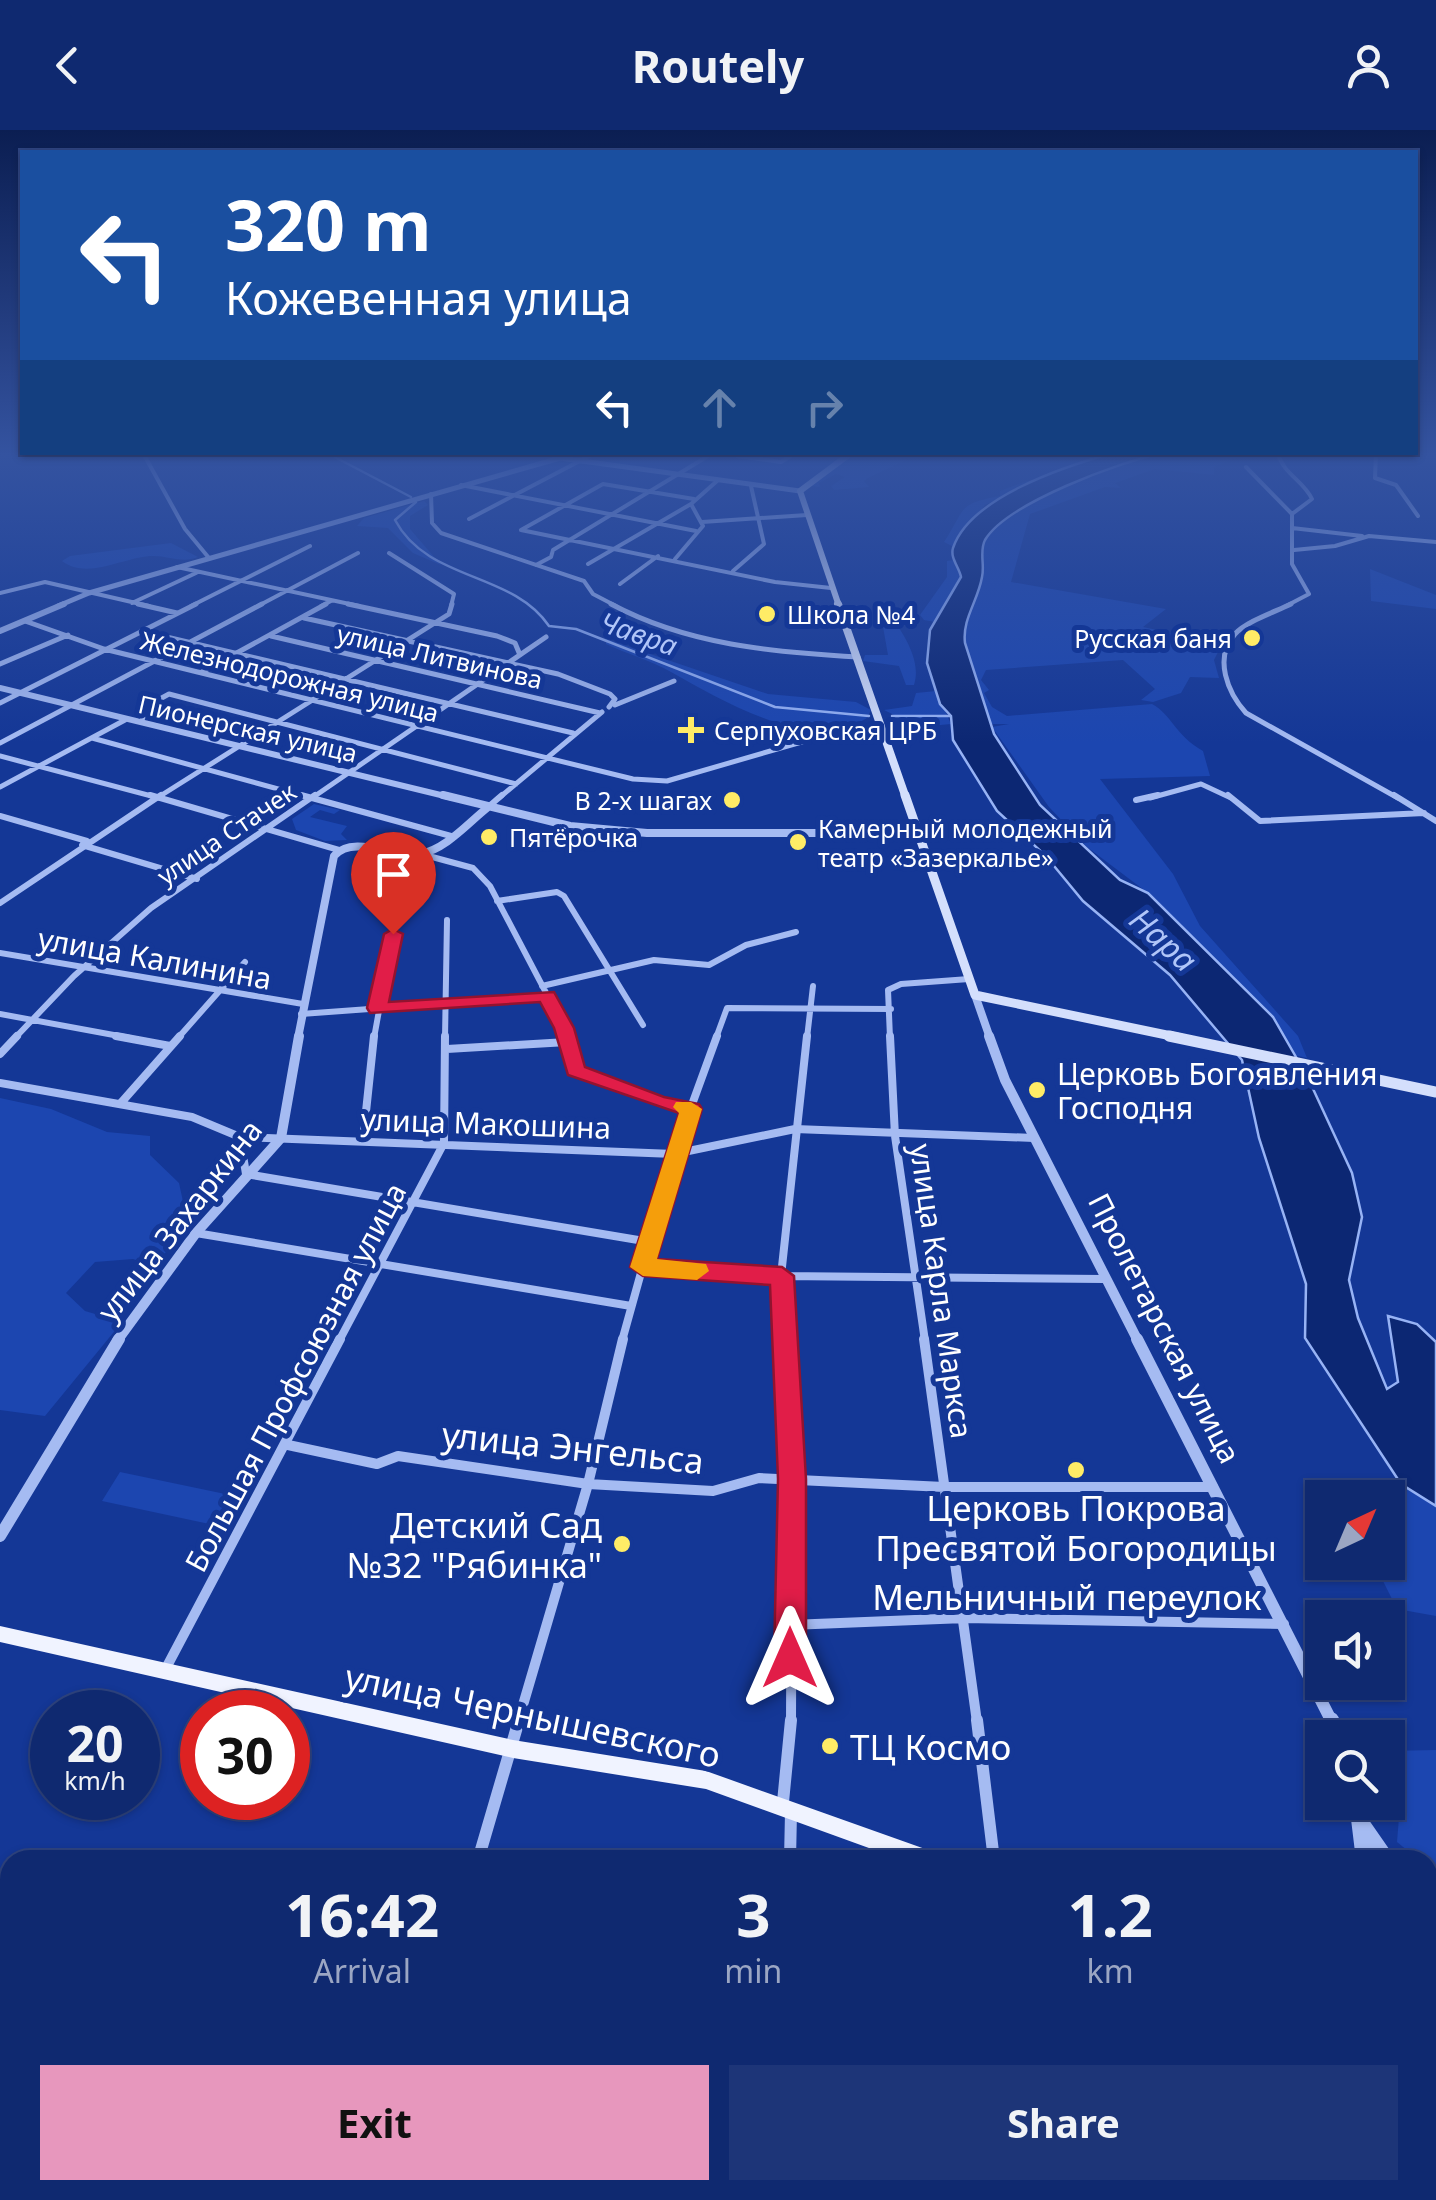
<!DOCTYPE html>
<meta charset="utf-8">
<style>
:root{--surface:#0f2970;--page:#1d3578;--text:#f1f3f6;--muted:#9ba6c3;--line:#2f4583;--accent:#e797bd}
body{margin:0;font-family:"Noto Sans",sans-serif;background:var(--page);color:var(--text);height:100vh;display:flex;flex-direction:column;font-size:38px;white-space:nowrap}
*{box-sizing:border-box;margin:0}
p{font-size:32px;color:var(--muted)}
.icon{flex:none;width:55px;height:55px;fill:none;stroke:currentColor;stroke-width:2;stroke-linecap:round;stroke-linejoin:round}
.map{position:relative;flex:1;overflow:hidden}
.side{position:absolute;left:0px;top:1720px;width:1438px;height:350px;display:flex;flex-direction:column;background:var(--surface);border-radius:30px 30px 0 0;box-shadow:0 2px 8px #0004,0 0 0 2px var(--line)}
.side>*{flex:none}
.banner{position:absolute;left:20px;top:20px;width:1398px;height:305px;border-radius:0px;box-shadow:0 2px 8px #0004,0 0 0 2px var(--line);background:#1a4fa0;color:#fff;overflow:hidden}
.needle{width:65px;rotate:44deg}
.controls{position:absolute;left:1305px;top:1350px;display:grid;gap:20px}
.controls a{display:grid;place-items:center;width:100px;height:100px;border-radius:0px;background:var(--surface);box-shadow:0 2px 8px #0004,0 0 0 2px var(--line);font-size:50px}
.speed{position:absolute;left:30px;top:1560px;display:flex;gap:20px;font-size:50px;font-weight:700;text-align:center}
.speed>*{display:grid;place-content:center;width:130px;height:130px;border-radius:50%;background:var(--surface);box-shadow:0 2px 8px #0004,0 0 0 2px var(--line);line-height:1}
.speed small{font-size:25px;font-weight:400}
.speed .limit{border:15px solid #d22;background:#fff;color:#111}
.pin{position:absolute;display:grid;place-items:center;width:85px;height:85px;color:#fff;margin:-102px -42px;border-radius:50% 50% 50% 0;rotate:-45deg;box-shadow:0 0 10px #0007}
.pin .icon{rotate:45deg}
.me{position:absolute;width:110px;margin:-55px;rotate:0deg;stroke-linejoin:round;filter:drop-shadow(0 0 8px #0008)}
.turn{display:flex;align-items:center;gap:35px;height:210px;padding:0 40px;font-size:45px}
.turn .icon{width:130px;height:130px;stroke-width:2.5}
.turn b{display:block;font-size:70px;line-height:85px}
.lanes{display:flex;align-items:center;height:95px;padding:0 40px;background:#0003;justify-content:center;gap:50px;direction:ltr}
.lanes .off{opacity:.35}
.eta{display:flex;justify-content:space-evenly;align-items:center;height:170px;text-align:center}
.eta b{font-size:60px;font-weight:700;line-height:70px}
.primary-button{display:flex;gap:20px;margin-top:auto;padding:20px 40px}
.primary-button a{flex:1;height:115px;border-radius:0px;background:var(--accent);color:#111;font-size:40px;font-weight:700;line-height:115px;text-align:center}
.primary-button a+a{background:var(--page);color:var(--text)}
header{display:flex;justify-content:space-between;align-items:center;height:130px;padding:0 40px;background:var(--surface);font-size:45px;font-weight:700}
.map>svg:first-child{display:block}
</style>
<header><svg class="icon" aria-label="back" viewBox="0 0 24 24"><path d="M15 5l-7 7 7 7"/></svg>Routely<svg class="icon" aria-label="person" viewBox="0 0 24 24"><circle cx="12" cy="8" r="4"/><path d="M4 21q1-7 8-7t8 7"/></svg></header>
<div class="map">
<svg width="1436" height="2070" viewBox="0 0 1436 2070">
<rect width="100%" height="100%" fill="#143796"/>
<path fill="#1c46b0" d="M857 323H921L868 348 864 351 869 357 834 360 831 356 845 347 836 344 819 353 820 357 811 356Z
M1162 323H1250L1214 337V345L1155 339 1115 353 1121 358 1105 357 1030 384 1011 452 1166 479 1143 497 1222 514 1214 530 1219 548 1190 547 1181 563 1153 572 1141 570 1155 559 1123 530 986 540 981 550 989 560 984 563 992 577 1007 586 1152 574C1171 584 1176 606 1203 621L1210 646 1100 649 1173 744 1200 796 1298 906 1307 928 1294 925 1272 887 1148 763 1087 717 1049 677 992 597 1009 594H991C982 566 967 535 964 506 963 485 979 467 982 447 985 434 979 421 985 410 1007 373 1120 332 1162 323Z
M1027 351 1036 352 985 375 954 417 944 412C966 379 956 374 1000 366V361Z
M424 371 428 375 410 386V399L441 435 413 423 388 398 357 396 364 388Z
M171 413 198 427C182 434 168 425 150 426 122 428 87 450 62 431L70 426Z
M954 430 961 447 935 492 924 490 920 485 947 447V431Z
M1370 439 1436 465V479L1371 471Z
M879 474 884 475C898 497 923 527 914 555H906L899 536 863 531 865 525H888Z
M606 509 768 564 856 572 871 580 867 588C808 623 723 571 671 542 650 530 627 524 606 514Z
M936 561 951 594 919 597 884 580 912 576 916 563Z
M314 674 340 680 334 684 320 680 310 687 347 696 341 704 347 710 325 711 296 700 292 689Z
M0 968 51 979 107 1002 150 1006V1025L179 1053 187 1090 156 1137 133 1129 95 1132 66 1163 85 1181 122 1192 45 1286 0 1280Z
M120 1342 230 1365 214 1395 102 1371Z
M1401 1354 1436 1376V1486L1397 1479 1374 1433 1388 1432 1387 1367Z
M1436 1620V1744L1428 1737V1730H1419L1397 1712 1400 1675 1388 1665V1621Z
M11 2060H139L159 2070H6Z"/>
<path fill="#0c2773" stroke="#97b3f5" stroke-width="2.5" d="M1113 323H1162C1120 332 1007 373 985 410 979 421 985 435 982 447 978 471 962 489 965 513L994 604 1040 675 1120 750 1148 763 1273 887 1308 948 1352 1043 1362 1087 1349 1150 1358 1188 1387 1259 1398 1252 1388 1186 1417 1194 1436 1212V1376L1401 1354 1305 1208 1306 1154 1259 1008 1242 930 1170 845 1083 771 1045 725 997 681 953 610 951 586 940 574 927 533 930 500 961 447C959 437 950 428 953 418 970 367 1066 336 1113 323Z"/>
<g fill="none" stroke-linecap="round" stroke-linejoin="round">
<path stroke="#97b3f5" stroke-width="2.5" d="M327 323 411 367
M416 372 395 390C428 452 512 441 549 496L576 499 775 577 869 586
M892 586H950"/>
<path stroke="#a5bbf2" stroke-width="4" d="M143 323 185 399 209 428
M558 323 567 327
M717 323 781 332 795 323
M1278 323C1283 344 1303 350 1312 369L1292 384
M1376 323 1375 348 1396 355 1418 386
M1246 337 1292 384V434L1309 464 1286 476
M461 355 696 401
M431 364 432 393 441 403 584 451 593 464 616 476
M469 389 595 323
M702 392 807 385
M1292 398 1362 406
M521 400 775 452 831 458
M521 400 603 354 694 369
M1294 420 1335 416 1369 406 1436 412
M389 423 454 464 451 476
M675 429 703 396 691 374 717 351
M588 434 691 374
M536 435 551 427 553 420 713 323
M177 437 359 476
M733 441 764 414 751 356
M620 454 658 426
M0 463 45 452 149 476
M132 473 196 443
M191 476 310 416
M258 476 358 423
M321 476 331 471"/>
<path stroke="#a5bbf2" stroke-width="5" d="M138 474 177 483
M348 474 497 506 515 513 520 525
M611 474C688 515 772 522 858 527
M1291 474C1275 482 1247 491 1235 504 1213 528 1228 563 1246 583L1398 668
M304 488 558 544 610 564 615 569 609 577
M25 491 104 519 633 649 667 651 805 611 880 601
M141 501 573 603
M271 506 600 583
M0 534 68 505
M202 542 326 474
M0 573 196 474
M615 575 674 551
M142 590 147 576 169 564 516 654
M92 608 311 668
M0 613 262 474
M0 626 159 668
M0 657 125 590
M157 668 449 484 452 474
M312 668 546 507
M499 668 602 582
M1150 668 1201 654 1231 668"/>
<path stroke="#a5bbf2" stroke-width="6" d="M150 665 339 720
M301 665 451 706
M1228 665 1260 691 1424 683
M1394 665 1436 691
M1136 670 1158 665
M487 678 502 665
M0 686 87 711
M82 715 197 749
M421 724 473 738 490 756 564 897 566 908
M497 771 557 762 564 766 643 895
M0 773 161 665
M0 823 303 874
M542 856 654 830 709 835 746 815 796 802
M0 884 130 908
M301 884 547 866
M15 908 74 846 151 778 315 665
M178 908 245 832
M374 908 393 804
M445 908 447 790
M716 908 727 878 891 879
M807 908 813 856
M890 908 888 860 901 854 969 849"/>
<path stroke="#a5bbf2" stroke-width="8" d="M116 906 170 916
M565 906 576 940 660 973 691 979
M890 906 895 1006 925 1211
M447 919 567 912
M0 924 17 906
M0 953 192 987 240 1007 674 1024 795 999 1034 1008
M120 974 180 906
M240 1007 246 1044 650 1112
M363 1010 374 906
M196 1103 631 1176
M643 1137 781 1146 1104 1149
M339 1211 444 1013 445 906
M622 1211 674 1024 717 906
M785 1211 781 1146 807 906"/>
<path stroke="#a5bbf2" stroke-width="10" d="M784 1209 792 1349 791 1592
M924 1209 977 1592
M288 1315 377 1334 398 1326 588 1354 713 1361 759 1348 944 1357H1213
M790 1495 965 1488 1284 1494
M165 1540 340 1209
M518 1592 588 1354 623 1209"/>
<path stroke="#a5bbf2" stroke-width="12" d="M977 1590 994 1730
M783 1672 791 1590
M478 1730 519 1590
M790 1730 791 1682
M782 2060V2070
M1044 2060 1045 2070
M355 2070 359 2060"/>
<path stroke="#a5bbf2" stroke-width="5" d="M58 476 89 463 560 328 800 361"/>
<path stroke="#a5bbf2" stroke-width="6" d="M0 501 64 474
M0 558 453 668"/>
<path stroke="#a5bbf2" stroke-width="8" d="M443 665 570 696 647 703H916
M975 865 990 908
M298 908 334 726C353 704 395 728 420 724 446 719 467 694 487 678"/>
<path stroke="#a5bbf2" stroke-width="10" d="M989 906 1005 950 1138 1211
M117 1211 196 1103 281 1008 299 906"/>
<path stroke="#a5bbf2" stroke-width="12" d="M1137 1209 1332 1592
M0 1406 119 1209"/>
<path stroke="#a5bbf2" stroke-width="16" d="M1331 1590 1340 1608
M1357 1672 1364 1730
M1362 1694 1387 1730
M1428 1761 1436 1766"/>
<path stroke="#d4dffc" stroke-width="6" d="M839 476 800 361 851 323"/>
<path stroke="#d4dffc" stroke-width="8" d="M838 474 906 668"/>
<path stroke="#d4dffc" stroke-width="9" d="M905 665 975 865 1181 908"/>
<path stroke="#d4dffc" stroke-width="11" d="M1169 906 1436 962"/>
<path stroke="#d4dffc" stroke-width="18" d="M1428 1794 1436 1791
M1404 2060 1405 2070"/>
<path fill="#f0f3ff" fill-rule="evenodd" d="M0 1496 513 1610 706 1641 928 1720 935 1723 938 1730H902L706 1659 513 1628 0 1512Z
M1428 1771H1436V1791H1428Z"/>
</g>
<linearGradient id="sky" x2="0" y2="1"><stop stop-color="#0b1e52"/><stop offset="0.53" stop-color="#3453a0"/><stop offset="1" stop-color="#3453a0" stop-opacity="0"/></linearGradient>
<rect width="1436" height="613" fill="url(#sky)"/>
<path fill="#e11d48" stroke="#92132f" stroke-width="2.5" d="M393 799 403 804 389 872 554 862 574 898 585 937 664 967 699 974 702 979 657 1129 782 1137 794 1146 806 1349V1528L801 1538 790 1543 779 1538 774 1528 778 1349 770 1155 643 1146 630 1137 679 983 568 945 554 898 540 872 370 883 367 878 384 804Z"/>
<path fill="#f59e0b" d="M676 972H691L702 979 657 1129 706 1134 709 1141 697 1150 643 1146 630 1137 679 983 673 977Z"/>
<g fill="#ffec66" stroke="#143796" stroke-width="4">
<circle cx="767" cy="484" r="10"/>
<circle cx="1252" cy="508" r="10"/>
<path d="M686 585h10v10h10v10h-10v10h-10v-10h-10v-10h10z"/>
<circle cx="732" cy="670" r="10"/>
<circle cx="489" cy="707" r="10"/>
<circle cx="798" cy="712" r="10"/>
<circle cx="1037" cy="960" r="10"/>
<circle cx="1076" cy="1340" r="10"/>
<circle cx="622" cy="1414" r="10"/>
<circle cx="830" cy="1616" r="10"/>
</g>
<g text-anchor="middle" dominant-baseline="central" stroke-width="10" stroke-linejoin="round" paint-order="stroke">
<g font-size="25" fill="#fff" stroke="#143796" text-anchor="start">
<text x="787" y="484">Школа №4</text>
<text x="1232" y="508" text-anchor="end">Русская баня</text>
<text x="714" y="600">Серпуховская ЦРБ</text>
<text x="712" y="670" text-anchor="end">В 2-х шагах</text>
<text x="818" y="698">Камерный молодежный<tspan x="818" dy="29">театр «Зазеркалье»</tspan></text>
<text x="509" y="707">Пятёрочка</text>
</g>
<g font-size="25" fill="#fff" stroke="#143796">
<text transform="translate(440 526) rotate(13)">улица Литвинова</text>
<text transform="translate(290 546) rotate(14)">Железнодорожная улица</text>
<text transform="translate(248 598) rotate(13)">Пионерская улица</text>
<text transform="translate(226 703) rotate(-34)">улица Стачек</text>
</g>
<g font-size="28" font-style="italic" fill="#b1c6f9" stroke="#143796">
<text transform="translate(639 503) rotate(19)">Чавра</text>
</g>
<g font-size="30" fill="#fff" stroke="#143796">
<text transform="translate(155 828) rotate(10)">улица Калинина</text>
<text transform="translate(486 993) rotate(2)">улица Макошина</text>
<text transform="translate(179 1090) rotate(-52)">улица Захаркина</text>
<text transform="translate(942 1161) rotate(82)">улица Карла Маркса</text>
<text transform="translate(1165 1198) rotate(63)">Пролетарская улица</text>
<text transform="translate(295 1247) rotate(-62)">Большая Профсоюзная улица</text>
</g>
<g font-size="30" fill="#fff" stroke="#143796" text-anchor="start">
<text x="1057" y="943">Церковь Богоявления<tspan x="1057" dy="34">Господня</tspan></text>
</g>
<g font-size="32" font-style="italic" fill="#b1c6f9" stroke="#143796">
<text transform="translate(1164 809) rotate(42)">Нара</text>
</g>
<g font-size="35" fill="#fff" stroke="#143796">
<text transform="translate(573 1317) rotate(6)">улица Энгельса</text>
<text x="1067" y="1466">Мельничный переулок</text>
<text transform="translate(533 1585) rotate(12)">улица Чернышевского</text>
</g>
<g font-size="35" fill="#fff" stroke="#143796">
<text x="1076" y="1377">Церковь Покрова<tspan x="1076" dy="40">Пресвятой Богородицы</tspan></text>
<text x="602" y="1394" text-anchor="end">Детский Сад<tspan x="602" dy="40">№32 "Рябинка"</tspan></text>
<text x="850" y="1616" text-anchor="start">ТЦ Космо</text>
</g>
</g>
</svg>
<div class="controls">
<a><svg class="needle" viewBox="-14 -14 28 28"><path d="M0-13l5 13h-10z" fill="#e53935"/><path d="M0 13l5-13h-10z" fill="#9ba6c3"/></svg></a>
<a><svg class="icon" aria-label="sound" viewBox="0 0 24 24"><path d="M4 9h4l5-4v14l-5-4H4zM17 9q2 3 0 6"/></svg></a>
<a><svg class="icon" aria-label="search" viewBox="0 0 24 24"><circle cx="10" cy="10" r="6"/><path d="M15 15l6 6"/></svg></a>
</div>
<div class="speed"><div>20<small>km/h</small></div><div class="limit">30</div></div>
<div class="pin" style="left:393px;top:804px;background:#d93025"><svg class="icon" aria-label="arrive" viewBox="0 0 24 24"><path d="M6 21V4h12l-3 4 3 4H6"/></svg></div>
<svg class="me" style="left:790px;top:1528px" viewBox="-20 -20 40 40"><path d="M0-17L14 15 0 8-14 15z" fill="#e11d48" stroke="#fff" stroke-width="4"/></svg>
<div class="banner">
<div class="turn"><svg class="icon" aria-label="left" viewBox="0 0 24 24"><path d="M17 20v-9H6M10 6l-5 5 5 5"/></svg><div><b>320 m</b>Кожевенная улица</div></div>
<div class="lanes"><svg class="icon" aria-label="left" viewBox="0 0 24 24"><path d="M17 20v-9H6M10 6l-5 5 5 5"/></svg><svg class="icon off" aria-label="ahead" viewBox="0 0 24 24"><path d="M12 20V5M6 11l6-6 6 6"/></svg><svg class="icon off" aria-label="right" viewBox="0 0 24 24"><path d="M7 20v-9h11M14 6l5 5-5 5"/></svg></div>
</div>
<section class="side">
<div class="eta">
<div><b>16:42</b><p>Arrival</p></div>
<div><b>3</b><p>min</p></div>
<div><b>1.2</b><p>km</p></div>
</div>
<div class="primary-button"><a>Exit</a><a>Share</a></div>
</section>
</div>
